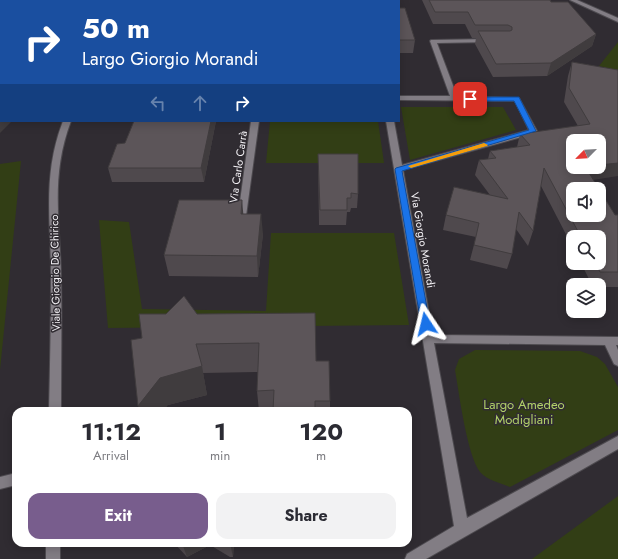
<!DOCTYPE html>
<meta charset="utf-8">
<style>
:root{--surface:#fff;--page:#f2f2f3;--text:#2b2b33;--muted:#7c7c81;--accent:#785d8d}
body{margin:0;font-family:Jost,sans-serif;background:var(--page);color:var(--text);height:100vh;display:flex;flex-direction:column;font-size:15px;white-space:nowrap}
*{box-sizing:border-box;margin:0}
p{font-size:13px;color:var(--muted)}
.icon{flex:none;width:22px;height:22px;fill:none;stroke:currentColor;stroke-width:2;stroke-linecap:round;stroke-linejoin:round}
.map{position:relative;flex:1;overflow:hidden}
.details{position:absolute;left:12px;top:407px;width:400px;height:140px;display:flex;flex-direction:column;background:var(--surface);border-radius:12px;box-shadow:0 2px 10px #0003}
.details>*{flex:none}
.banner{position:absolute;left:0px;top:0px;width:400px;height:122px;box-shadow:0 2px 10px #0003;background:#1a4fa0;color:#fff;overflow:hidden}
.needle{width:26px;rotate:246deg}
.tools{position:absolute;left:566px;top:134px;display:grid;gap:8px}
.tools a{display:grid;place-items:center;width:40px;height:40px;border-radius:8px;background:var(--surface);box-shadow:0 2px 10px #0003;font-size:20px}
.pin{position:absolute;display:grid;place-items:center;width:34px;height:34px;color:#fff;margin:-17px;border-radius:8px;box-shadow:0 2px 6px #0006}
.me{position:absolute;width:44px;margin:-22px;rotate:350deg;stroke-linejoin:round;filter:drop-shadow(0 0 3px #0008)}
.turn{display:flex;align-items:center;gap:14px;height:84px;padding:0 16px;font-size:18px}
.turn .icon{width:52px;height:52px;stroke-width:2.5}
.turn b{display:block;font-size:28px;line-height:34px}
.lanes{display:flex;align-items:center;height:38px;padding:0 16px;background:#0003;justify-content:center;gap:20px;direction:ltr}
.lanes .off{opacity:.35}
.eta{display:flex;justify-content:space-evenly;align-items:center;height:68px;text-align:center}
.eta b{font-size:24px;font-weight:700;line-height:28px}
.primary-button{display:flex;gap:8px;margin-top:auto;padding:8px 16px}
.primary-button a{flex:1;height:46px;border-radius:12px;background:var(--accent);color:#fff;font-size:16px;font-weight:700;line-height:46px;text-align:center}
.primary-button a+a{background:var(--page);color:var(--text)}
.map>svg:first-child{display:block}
</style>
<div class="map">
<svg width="618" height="559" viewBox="0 0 618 559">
<rect width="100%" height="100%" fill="#302c32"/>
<path fill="#323e15" d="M618 42V71L599 66Z
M401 107H503L516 130 410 160Z
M270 121H378L384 163H266Z
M21 161 0 370V164Z
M99 220 129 222 142 309 266 311 271 233H394L409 325 108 328Z
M475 350 580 351 597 357 605 364 618 387V430L510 487C500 483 487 480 480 472 467 455 459 393 455 370L459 359Z
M618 496V559H532Z"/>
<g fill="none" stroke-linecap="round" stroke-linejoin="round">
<g stroke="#4d4a4f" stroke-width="2">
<path id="service" d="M16 473V485L0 489V477Z"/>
</g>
<g stroke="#4d4a4f" stroke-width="2">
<path id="minor" d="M42 0H48L41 1Z
M570 0H577L618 18V22Z
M0 37H1L0 42Z
M489 39 492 41 491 42 437 43 457 96 519 98 537 131 536 133 403 170 433 335 618 337V345H616L618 350V366L614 364 605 345 434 343 467 518 618 436V449L426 559H405L407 554 454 526 386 121H394L402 165 529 130 515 101 399 100V96H450L430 41 431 40Z
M0 72H1V76H0Z
M251 121H259L246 216 242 219 238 216Z"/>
</g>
<g stroke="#4d4a4f" stroke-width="2">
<path id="tertiary" d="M332 0H339L331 1Z
M63 121H71C50 176 60 221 61 277 62 322 61 366 61 411H49C50 366 51 322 51 277 51 221 42 175 63 121Z
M46 543H60V559H46Z"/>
</g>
<use href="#service" fill="#827d84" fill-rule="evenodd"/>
<use href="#minor" fill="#827d84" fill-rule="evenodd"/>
<use href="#tertiary" fill="#827d84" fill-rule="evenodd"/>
</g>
<path fill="#4f494d" d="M422 0H550L551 2 596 34 592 46 547 76 493 77 475 44 476 38H472L465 24H433Z
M399 8 415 40 413 53H399Z
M572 62 618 70 593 180 615 215H618V287H599V285H592L581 263H599V237H573V248L541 186 533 231 528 246 516 229 512 254 507 269 470 260 476 237 443 230 446 215 490 195 475 175 479 160 488 159 490 151 517 147 520 134 578 126 564 102 568 76Z
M134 121H216L204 182H112L108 168 125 143Z
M318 154 358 194 357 208H351L350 212H347L346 225H319Z
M244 214 263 234 258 277 169 276 164 255Z
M166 314H197L316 361 330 401V411H259L257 391 258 372 203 373 207 395 168 405 142 338Z
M174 543H234L233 557H230L210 545 187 557Z"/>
<path fill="#403c3e" d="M596 34 592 46 547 76 551 63Z
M1 113V121H12L0 133V114Z
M211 121H216L204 182 201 168Z
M618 163V176L580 182 586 168 599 167V165Z
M242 200 244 221 241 214Z
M261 214 263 234 258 277 257 256Z
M202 366 207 395 168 405 164 411H140L138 406 160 378Z
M182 543H209L210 545 187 557Z
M230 543H234L233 557Z"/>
<path fill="#5c5559" stroke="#403c3e" d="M56 0H208L210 1H56Z
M429 0H550L551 2H568L596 34 551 63 496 64 478 31H510L512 30V27L508 25H475L468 12H435Z
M399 8H405L415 40H399Z
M572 62 618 70V163L599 165V141H573V167H589L586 168 599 189H573V215H599V189L615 215H618V272H600L595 263H599V237H581L544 168 533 231 519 212 512 254 474 245 479 223 446 215 454 187 508 199 479 160 496 158 490 151 530 145 520 134 590 124 569 88Z
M0 97H1V113L0 114Z
M134 121H211L201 168H108L117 144 125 143Z
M318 154H358V194L351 193V198H347V210H320Z
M179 200H242L241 214H261L257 256 164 255Z
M184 296 197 314 315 313 316 361H329L330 401H315V411H273L274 390 257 391 259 343 196 344 202 366 160 378 138 406 131 340 142 338 139 314H166Z"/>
<path fill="#1a73e8" stroke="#114b97" d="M468 97H519L536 131 402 171 430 324 429 326H422L421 324 395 169 396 168 529 130 514 101H470L468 100Z"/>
<path fill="#f59e0b" d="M484 143 488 145 487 146 411 168 408 166Z"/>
<g text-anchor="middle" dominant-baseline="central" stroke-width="3" stroke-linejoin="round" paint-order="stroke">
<g font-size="11" fill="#f4f2f6" stroke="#302c32">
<text transform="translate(238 167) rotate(-82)">Via Carlo Carrà</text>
<text transform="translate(423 240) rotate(80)">Via Giorgio Morandi</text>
<text transform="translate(55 273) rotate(-91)">Viale Giorgio De Chirico</text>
</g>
<g font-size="13" fill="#b1d068" stroke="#302c32">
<text x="524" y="404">Largo Amedeo<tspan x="524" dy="15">Modigliani</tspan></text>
</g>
</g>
</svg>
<div class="tools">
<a><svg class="needle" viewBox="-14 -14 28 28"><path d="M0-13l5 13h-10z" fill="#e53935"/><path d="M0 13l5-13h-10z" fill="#7c7c81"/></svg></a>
<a><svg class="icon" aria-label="sound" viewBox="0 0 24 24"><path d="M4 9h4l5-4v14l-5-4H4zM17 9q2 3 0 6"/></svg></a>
<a><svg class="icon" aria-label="search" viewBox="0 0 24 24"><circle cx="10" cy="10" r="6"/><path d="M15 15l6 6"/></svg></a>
<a><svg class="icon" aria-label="layers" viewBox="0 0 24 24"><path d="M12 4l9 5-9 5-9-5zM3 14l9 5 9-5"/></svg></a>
</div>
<div class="pin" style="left:470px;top:99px;background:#d93025"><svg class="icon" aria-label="arrive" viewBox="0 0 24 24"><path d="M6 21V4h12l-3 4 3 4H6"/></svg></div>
<svg class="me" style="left:426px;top:324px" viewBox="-20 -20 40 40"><path d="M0-17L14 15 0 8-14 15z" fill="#1a73e8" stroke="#fff" stroke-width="4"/></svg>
<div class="banner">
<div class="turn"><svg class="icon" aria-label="right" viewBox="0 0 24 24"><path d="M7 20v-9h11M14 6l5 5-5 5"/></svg><div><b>50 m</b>Largo Giorgio Morandi</div></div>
<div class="lanes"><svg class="icon off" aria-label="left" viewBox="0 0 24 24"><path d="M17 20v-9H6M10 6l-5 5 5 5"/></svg><svg class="icon off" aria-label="ahead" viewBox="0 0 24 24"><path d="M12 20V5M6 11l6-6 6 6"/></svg><svg class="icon" aria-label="right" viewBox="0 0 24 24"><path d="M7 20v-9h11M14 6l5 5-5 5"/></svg></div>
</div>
<section class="details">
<div class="eta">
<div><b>11:12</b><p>Arrival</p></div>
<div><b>1</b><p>min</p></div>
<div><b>120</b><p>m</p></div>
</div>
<div class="primary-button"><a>Exit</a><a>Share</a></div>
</section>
</div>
